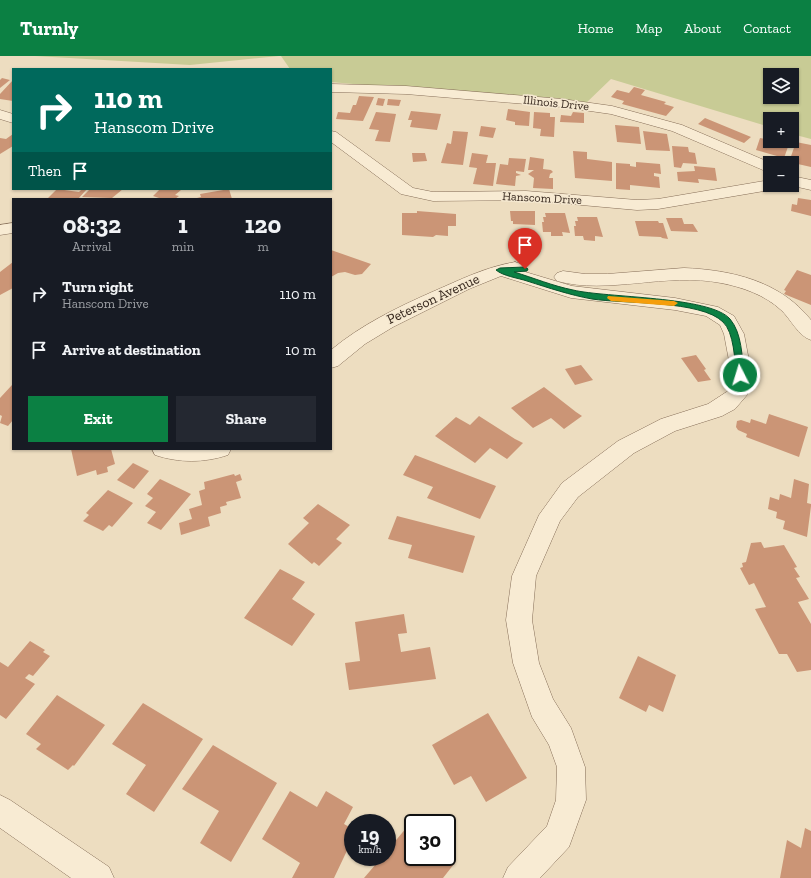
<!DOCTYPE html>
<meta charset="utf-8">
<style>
:root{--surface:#171b24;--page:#242831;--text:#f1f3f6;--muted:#9ea1a6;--accent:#0b8043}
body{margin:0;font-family:"Zilla Slab",serif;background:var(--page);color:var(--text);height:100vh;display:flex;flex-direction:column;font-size:15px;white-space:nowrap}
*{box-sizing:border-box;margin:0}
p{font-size:13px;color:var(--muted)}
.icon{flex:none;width:22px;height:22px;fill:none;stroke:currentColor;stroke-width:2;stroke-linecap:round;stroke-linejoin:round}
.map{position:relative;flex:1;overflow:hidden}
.sheet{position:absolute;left:12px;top:142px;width:320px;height:252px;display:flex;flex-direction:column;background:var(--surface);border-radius:0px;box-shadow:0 1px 3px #0004}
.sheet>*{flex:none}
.banner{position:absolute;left:12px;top:12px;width:320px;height:122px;border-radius:0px;box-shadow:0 1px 3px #0004;background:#00695c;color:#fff;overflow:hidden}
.controls{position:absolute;left:763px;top:12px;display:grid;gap:8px}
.controls a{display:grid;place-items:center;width:36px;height:36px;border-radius:0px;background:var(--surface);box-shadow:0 1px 3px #0004;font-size:20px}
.speed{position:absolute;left:344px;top:758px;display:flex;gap:8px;font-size:20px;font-weight:700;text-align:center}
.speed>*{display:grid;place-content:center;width:52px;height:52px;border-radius:50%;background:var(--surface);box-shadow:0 1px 3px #0004;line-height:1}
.speed small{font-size:10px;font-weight:400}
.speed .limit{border:2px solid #111;border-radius:6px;background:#fff;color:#111}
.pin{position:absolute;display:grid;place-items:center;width:34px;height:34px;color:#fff;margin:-41px -17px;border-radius:50% 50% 50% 0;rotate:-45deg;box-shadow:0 0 4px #0007}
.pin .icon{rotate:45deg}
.me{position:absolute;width:44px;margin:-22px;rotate:355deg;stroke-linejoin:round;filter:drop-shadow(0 0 3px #0008)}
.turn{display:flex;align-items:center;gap:14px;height:84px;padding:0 16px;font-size:18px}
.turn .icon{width:52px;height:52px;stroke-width:2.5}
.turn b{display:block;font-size:28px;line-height:34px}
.then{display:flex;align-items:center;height:38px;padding:0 16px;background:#0003;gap:8px;font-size:15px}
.eta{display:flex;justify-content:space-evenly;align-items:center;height:68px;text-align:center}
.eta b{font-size:24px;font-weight:800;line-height:28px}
.primary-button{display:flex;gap:8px;margin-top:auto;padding:8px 16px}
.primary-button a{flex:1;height:46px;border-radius:0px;background:var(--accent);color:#fff;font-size:16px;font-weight:800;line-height:46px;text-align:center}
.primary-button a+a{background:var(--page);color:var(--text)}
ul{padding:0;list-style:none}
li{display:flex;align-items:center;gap:12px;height:56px;padding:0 16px}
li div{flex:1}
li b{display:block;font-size:15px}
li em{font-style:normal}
header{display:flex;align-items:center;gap:24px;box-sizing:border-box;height:56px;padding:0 20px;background:var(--accent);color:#fff}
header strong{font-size:19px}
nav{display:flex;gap:22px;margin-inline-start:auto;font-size:14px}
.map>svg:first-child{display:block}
</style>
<header>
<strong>Turnly</strong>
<nav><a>Home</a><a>Map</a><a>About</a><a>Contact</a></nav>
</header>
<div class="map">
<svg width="811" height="822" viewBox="0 0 811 822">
<rect width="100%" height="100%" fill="#edddc0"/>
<path fill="#c8cb95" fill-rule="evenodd" d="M35 0H279L190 9Z
M281 0H811V83L792 78V63H770V71L611 23 584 49 331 26V13H290ZM770 19H792V41H770Z"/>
<path fill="#cb9576" d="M2 22 10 24 0 32V24Z
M13 24V45L0 43V38Z
M634 31 645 34 641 39 666 46 664 48 674 51 666 60 622 48 624 45 611 41 617 34 629 37Z
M359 40 374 41 363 65 336 63 338 56 350 57 353 49H356Z
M378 42 385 43 383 50 376 49Z
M388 43 401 44 399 50 387 49Z
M508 53 530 56 529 70 515 69V66L506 64Z
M411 55 441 58 437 74 410 71 412 64H408Z
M376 56 396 58 390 86 375 85 379 74 369 73Z
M534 56 550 57V61H555L554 81 540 80 541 73 533 72Z
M573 56 584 57V67L560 66 561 59 571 60Z
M705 62 751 81 744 87 698 68Z
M615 69 639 71 641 88 617 86Z
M481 70 496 72 493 82 479 80Z
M453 75 468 76 463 109 441 107 447 87 451 88Z
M643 75 667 78 670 95 646 94Z
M13 78V90L0 98V82L6 83Z
M760 82 789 88 784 102 756 94Z
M796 86 811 89V111L789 106Z
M672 90 688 91 689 96 695 97 697 108 683 107 681 112 674 111Z
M573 95 587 96V103L612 106V125L575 122Z
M412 97H425L427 105 413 106Z
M472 97 488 99 486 107H496L493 130 473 128 477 112 469 111Z
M530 101 544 103 543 113 551 114 553 116 550 118 549 122H553V133L533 132 534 122 528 118 534 114H528Z
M509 102 526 103 524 116 516 115V117L521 119 516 120 515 130 496 128 500 108 508 109Z
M636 106 660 108 661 118 654 117V120L659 121 660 132 630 129V134L616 133V107L630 108V110L636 111Z
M694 110 715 112 717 125 698 123 699 127 678 125 677 116 695 115Z
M57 133 79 136 82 133H87L78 143H47Z
M90 133H123L112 142 82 141Z
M160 133H177L181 134 175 139 179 140 175 143H162L153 140Z
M229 133 232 143H193L201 141 200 138Z
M798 142 811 144V160L791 155 792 148 797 149Z
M417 155 456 158V170H448V180L436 179 433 181 402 179V157H417Z
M510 155H535V169L513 168V165H511Z
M545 157H565L570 177 562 176 563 180H551V176H543L542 166H544L543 161H546Z
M577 161H597L603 181 595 180V185L584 184 583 180H575L574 170H576L575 165H578Z
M666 162H682L684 168H693L698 176 671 175Z
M635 165H658L659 167H663L668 183 662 182 661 181 639 180Z
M331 194 371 208 362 218 355 219 345 216 338 217 331 221Z
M13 206V232L0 239V216Z
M797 214 811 219V249L784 238 786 235 784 234Z
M696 299 706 313 704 314 711 324 698 326 681 302Z
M581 309 593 324 575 329 565 313Z
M12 329 13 364 8 370 0 367 2 360 0 359V342Z
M544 331 576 356 582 360 564 373 551 362 533 372 511 352Z
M769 358 808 371 799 401 746 381 747 378 738 374 736 371 737 365 741 364 750 367 751 363 766 368Z
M479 360 515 383 523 387 507 403 490 392 475 407 435 380 456 361 470 369Z
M71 393H111L115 408 107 411 108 416 97 419 96 414 77 420Z
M415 399 496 430 480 463 427 442 433 431 403 419Z
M133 407 149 415 134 433 117 424Z
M234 418 235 420 240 418 242 424 236 426 241 442 226 446 227 449 220 451 221 457 208 461 210 470 181 479 179 467 192 463 189 453 202 449 199 435 205 433 204 426Z
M160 423 191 438 161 474 147 467 156 456 145 450 153 442 147 438Z
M794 423 809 428 807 447 811 448V450L807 481 783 473 785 465 776 462 777 456 768 453 770 441 779 444 780 438 791 442Z
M108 434 133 447 112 471 109 469 103 475 83 465 89 459 86 457Z
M318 448 350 469 336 483 342 487 319 510 314 506 312 508 288 488 309 467 303 462Z
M397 460 475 480 463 517 408 502 412 489 388 483Z
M761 486 764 492 784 489 797 511 794 512 800 521 796 522 809 543 798 546 811 568V614L797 616 787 598H779L755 553 766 551 754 527 749 529 740 512 743 511 742 507 746 506 751 487Z
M280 513 305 526 292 543 315 558 292 590 244 562Z
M404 558 407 577 398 578 401 596 430 591 436 623 349 634 345 607 360 605 355 566Z
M30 585 45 594 43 596 50 600 33 620 29 618 25 622 35 628 6 663 0 659V606L8 611Z
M638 600 676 619 663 656 649 649 646 656 619 642Z
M57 639 105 669 74 710 73 709 68 714 36 693 41 688 26 678Z
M143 647 203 683 154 756 126 738 146 709 112 688Z
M488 657 527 722 486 746 471 720 454 729 432 689Z
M213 689 277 727 231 806 200 787 219 755 182 733Z
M290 735 317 751 326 735 353 751 344 768 353 773V782L334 822H292L300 807 262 783Z
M412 765 413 801H448L454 808 443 822H364L382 801H387V795Z
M805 772 811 775V822H780L787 784 801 792Z"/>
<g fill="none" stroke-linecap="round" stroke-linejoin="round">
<g stroke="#866e58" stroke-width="1">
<path id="minor" d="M331 28 406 30 562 43 612 50 682 69 771 107 770 117 672 75 611 58 562 51 406 38 331 36Z
M0 54 13 58V67L0 63Z
M331 75 336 76 413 132 433 136 526 135 637 144 658 143 770 124V129H778L776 132 770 134 658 153 637 154 526 144 433 145 401 138 331 86Z
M792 120 811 124V134L789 129H792Z
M13 167V177L0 179V169Z
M515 206 521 208 524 212 522 215 572 230 675 242 718 251 734 260 744 278 750 310V327L747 339 735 353 722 360 675 375 634 397 578 441 560 465 536 520 532 564 539 607 553 643 571 672 585 711 586 744 573 780 569 791 540 822H503L508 811 547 770 556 744 557 711 549 689 532 661 513 607 506 564 512 520 539 459 562 427 618 385 661 363 708 348 728 335 730 310 724 278 720 269 706 260 675 254 571 242 501 220 469 233 393 271 365 288 338 310 331 312V294C361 269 396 252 432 236 460 224 485 211 515 206Z
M684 212C732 214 780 225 811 264V284C798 280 791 263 781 254 765 239 742 231 721 227 666 216 609 239 557 225L554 221 557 217 563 215 585 218H607Z
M152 393H231L228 399C204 407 179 407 155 399Z
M0 739 10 744 109 811 114 822H71L0 772Z"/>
</g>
<use href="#minor" fill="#f8ebd3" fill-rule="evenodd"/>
</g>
<path fill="#0b8043" stroke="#07532c" d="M525 211 528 213 527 215 514 216C534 222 553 230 573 234 606 242 710 240 730 263 742 277 742 301 744 319L740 322 736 319C735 305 734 276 723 266 701 244 624 248 592 243 570 239 549 232 527 225 518 222 503 220 496 214L500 212Z"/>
<path fill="#f59e0b" d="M608 240 674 245 678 247 674 250 611 245 607 242Z"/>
<g text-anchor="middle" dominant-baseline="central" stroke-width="3" stroke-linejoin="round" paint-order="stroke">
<g font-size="12" fill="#36271d" stroke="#f5e8d0">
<text transform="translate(556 47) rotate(6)">Illinois Drive</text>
<text transform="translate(542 142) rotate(3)">Hanscom Drive</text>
</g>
<g font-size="14" fill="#36271d" stroke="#f5e8d0">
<text transform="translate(433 243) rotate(-25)">Peterson Avenue</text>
</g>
</g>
</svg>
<div class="controls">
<a><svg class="icon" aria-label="layers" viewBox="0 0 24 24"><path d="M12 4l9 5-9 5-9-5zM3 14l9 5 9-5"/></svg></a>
<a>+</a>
<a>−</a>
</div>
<div class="speed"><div>19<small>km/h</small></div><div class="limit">30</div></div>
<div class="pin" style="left:525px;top:213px;background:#d93025"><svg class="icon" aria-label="arrive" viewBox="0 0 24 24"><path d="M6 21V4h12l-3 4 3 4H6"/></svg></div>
<svg class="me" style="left:740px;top:319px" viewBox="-20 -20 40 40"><circle r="17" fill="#0b8043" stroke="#fff" stroke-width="3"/><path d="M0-11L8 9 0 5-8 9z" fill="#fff"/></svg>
<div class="banner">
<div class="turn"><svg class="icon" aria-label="right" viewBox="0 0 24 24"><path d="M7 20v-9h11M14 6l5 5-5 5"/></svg><div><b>110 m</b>Hanscom Drive</div></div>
<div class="then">Then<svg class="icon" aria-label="arrive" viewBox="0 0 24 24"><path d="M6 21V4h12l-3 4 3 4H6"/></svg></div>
</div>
<section class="sheet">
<div class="eta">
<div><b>08:32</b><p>Arrival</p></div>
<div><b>1</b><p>min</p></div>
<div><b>120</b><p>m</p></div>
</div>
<ul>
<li><svg class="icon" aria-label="right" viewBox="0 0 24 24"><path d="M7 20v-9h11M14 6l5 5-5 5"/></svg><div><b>Turn right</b><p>Hanscom Drive</p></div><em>110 m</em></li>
<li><svg class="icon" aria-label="arrive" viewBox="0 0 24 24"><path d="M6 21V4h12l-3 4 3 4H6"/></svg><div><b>Arrive at destination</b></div><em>10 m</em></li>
</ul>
<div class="primary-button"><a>Exit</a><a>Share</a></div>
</section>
</div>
